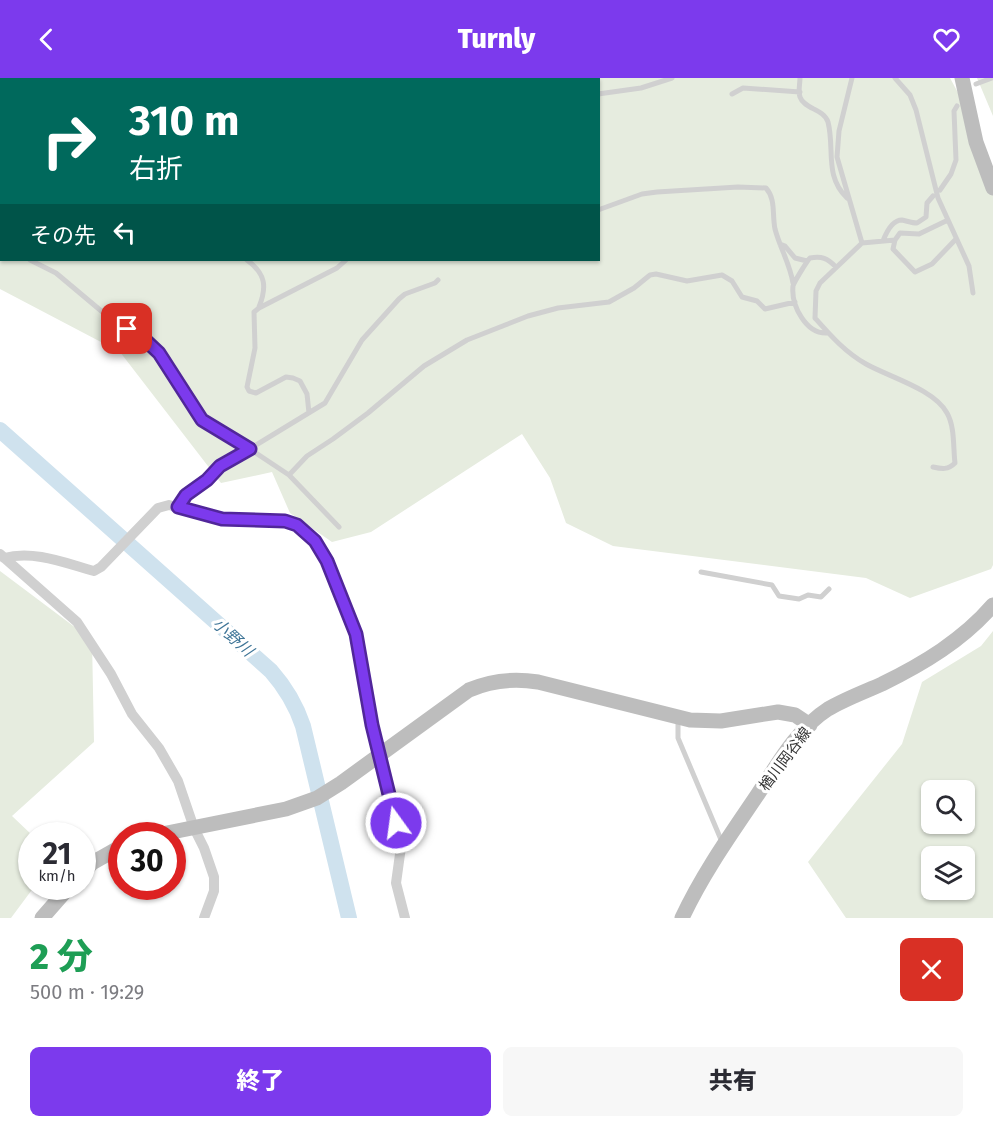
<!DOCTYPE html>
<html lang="ja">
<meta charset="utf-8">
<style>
:root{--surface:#fff;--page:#f7f7f7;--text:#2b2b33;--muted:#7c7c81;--accent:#7c3aed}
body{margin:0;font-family:"Fira Sans","Noto Sans JP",sans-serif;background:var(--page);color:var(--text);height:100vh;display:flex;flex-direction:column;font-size:22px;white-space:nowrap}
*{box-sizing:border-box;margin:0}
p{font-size:20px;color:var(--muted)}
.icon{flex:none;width:33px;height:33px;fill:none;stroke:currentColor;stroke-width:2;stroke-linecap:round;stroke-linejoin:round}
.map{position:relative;height:840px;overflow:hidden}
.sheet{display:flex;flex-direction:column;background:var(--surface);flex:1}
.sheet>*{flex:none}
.hud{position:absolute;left:0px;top:0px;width:600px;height:183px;box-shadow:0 2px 4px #0004;background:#00695c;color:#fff;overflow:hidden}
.fabs{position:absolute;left:921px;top:702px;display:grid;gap:12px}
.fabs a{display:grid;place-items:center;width:54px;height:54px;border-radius:9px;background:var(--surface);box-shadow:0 2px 4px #0004;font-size:30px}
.speed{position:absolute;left:18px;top:744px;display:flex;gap:12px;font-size:30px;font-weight:700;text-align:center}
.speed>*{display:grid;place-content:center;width:78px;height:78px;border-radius:50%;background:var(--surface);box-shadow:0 2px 4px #0004;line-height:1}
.speed small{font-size:15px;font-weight:400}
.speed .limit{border:9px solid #d22;background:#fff;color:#111}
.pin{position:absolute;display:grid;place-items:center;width:51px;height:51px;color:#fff;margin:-26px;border-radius:12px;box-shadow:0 3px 9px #0006}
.me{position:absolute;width:66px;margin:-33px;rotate:346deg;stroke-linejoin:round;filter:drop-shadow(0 0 4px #0008)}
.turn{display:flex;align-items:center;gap:21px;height:126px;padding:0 30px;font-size:27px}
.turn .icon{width:78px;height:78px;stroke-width:2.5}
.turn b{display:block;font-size:42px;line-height:51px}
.then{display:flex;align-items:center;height:57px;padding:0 30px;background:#0003;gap:12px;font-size:22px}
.round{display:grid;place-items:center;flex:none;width:63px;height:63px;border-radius:9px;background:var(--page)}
.summary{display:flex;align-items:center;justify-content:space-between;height:102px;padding:0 30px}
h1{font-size:36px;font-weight:800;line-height:45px;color:#1e9e55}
.cta{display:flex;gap:12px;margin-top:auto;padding:12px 30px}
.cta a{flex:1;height:69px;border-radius:9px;background:var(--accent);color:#fff;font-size:24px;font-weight:800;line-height:69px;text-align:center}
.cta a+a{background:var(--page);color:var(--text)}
header{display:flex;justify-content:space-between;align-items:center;height:78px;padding:0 30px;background:var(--accent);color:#fff;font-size:27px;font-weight:800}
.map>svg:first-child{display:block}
</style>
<header><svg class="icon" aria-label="back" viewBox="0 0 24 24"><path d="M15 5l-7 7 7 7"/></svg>Turnly<svg class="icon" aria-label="heart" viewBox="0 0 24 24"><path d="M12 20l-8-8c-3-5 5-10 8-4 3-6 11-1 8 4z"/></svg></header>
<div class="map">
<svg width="993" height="840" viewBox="0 0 993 840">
<rect width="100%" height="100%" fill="#fff"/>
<path fill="#e6ecdf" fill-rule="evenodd" d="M0 0H950L962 22 993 108V487L991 491 910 520 866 500 613 468 566 445 550 400 522 356 371 454 332 464 290 435 272 394 221 405 120 274 0 211ZM2 2H598V182H2Z
M977 0H993V38Z
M0 493 92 562 94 664 12 738 32 757V808L34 809 11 840H0Z
M993 553V840H846L808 784 902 666 922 604 981 568ZM932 712H964V746H932ZM932 778H964V812H932Z"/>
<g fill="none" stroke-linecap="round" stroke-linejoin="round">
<path stroke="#cfe2ee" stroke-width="16" d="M0 352 271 593C286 610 296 627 303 648L349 840"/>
<path stroke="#d0d0d0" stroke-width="5" d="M108 0 109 2
M231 0 232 2
M286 0 287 2
M800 0C800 5 798 14 800 19 804 31 824 31 828 44 835 71 824 98 847 120
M852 0 839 53 837 79 862 165
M895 0 910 17 916 32 938 120 969 188 973 215
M257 2 258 0
M976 6 992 0
M598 16 641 10 672 0
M732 16 743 10 800 14
M940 112 951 96 956 82 954 33 957 28
M598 132 642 116 657 114 738 109 766 110C776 121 772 137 775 151 780 170 790 186 793 205
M948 142 919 156 900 155 895 162 893 171 915 194 932 186 956 161
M0 150 2 152
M895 162 862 165 820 205 816 213 815 240C831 258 845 274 866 286 889 299 934 311 947 335 955 349 953 369 955 385 948 392 942 391 933 389
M883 163C886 155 892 142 902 142 907 143 912 145 917 145L926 139 927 125 933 118
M780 166 785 168 795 180 807 183
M30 182 56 195 112 242 142 259 159 275 202 342 241 365 289 397 307 378 333 361 368 335 424 288 467 262 528 238 558 230 609 224 634 210 650 197 656 196 687 203 722 197 732 203 742 219 757 223 765 231 795 224
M247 182C266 196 267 209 259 229
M828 255C806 257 791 227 793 208 794 204 807 183 810 180 822 178 827 180 836 189
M309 335 307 316 300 303 293 300 286 299 256 315 249 313 247 309 255 270 254 234 259 230 337 190 346 182
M289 397 339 449
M178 429C189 412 206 403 220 389L325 325 362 262 399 221 405 216 435 205 438 202
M701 494 772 507 779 518 799 521 808 517 821 519 829 511
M678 641V660L722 764"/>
<path stroke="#d0d0d0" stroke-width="10" d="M0 476 77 544 111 596 132 636 159 670 178 703 194 750 204 770 214 799V813L204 840
M4 480C34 472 65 485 94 493L101 489 158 430 169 427 222 441 285 443 297 447 315 463 327 483 356 556 372 647 401 769 396 805 405 840"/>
<path stroke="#bdbdbd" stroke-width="15" d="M962 0 976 64 993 110
M152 758 286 731 317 720 341 705 469 612C492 602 513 600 538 604L690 642 721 643 778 634 795 637 810 647
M82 796 92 785 122 768
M42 840 70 808
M682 840C703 795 731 756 758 716 777 687 798 650 828 631 845 621 864 614 882 606 923 586 963 562 993 527"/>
</g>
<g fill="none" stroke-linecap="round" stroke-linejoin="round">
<g stroke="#51269a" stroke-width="15">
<path id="route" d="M127 251 142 259 159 275 202 342 250 371 220 388 207 402 186 417 178 429 222 441 285 443 297 447 315 463 327 483 356 556 372 647 396 745"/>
</g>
<use href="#route" stroke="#7c3aed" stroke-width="10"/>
</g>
<g text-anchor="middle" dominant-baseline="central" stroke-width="6" stroke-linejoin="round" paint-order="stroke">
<g font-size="15" fill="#333" stroke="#fff">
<text transform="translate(785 681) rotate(-53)">楢川岡谷線</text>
</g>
<g font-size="16" font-style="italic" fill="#3f7597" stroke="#fff">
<text transform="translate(233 559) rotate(42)">小野川</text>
</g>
</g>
</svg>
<div class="fabs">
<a><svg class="icon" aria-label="search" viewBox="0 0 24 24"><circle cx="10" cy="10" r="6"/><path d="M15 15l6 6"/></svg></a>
<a><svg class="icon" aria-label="layers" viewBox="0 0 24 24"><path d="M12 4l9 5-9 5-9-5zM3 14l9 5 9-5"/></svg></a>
</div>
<div class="speed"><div>21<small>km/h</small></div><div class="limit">30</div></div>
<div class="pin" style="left:127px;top:251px;background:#d93025"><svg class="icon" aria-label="arrive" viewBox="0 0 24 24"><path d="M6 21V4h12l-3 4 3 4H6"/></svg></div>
<svg class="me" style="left:396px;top:745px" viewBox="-20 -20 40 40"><circle r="17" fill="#7c3aed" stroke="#fff" stroke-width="3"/><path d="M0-11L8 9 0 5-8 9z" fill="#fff"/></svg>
<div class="hud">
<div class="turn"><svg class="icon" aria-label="right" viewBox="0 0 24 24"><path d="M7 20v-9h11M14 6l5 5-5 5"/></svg><div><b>310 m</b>右折</div></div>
<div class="then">その先<svg class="icon" aria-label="left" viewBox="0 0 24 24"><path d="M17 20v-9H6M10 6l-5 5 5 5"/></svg></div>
</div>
</div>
<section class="sheet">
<div class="summary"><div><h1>2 分</h1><p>500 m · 19:29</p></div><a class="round" style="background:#d93025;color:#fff"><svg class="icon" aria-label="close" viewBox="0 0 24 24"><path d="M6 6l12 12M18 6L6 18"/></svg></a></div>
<div class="cta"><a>終了</a><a>共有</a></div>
</section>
